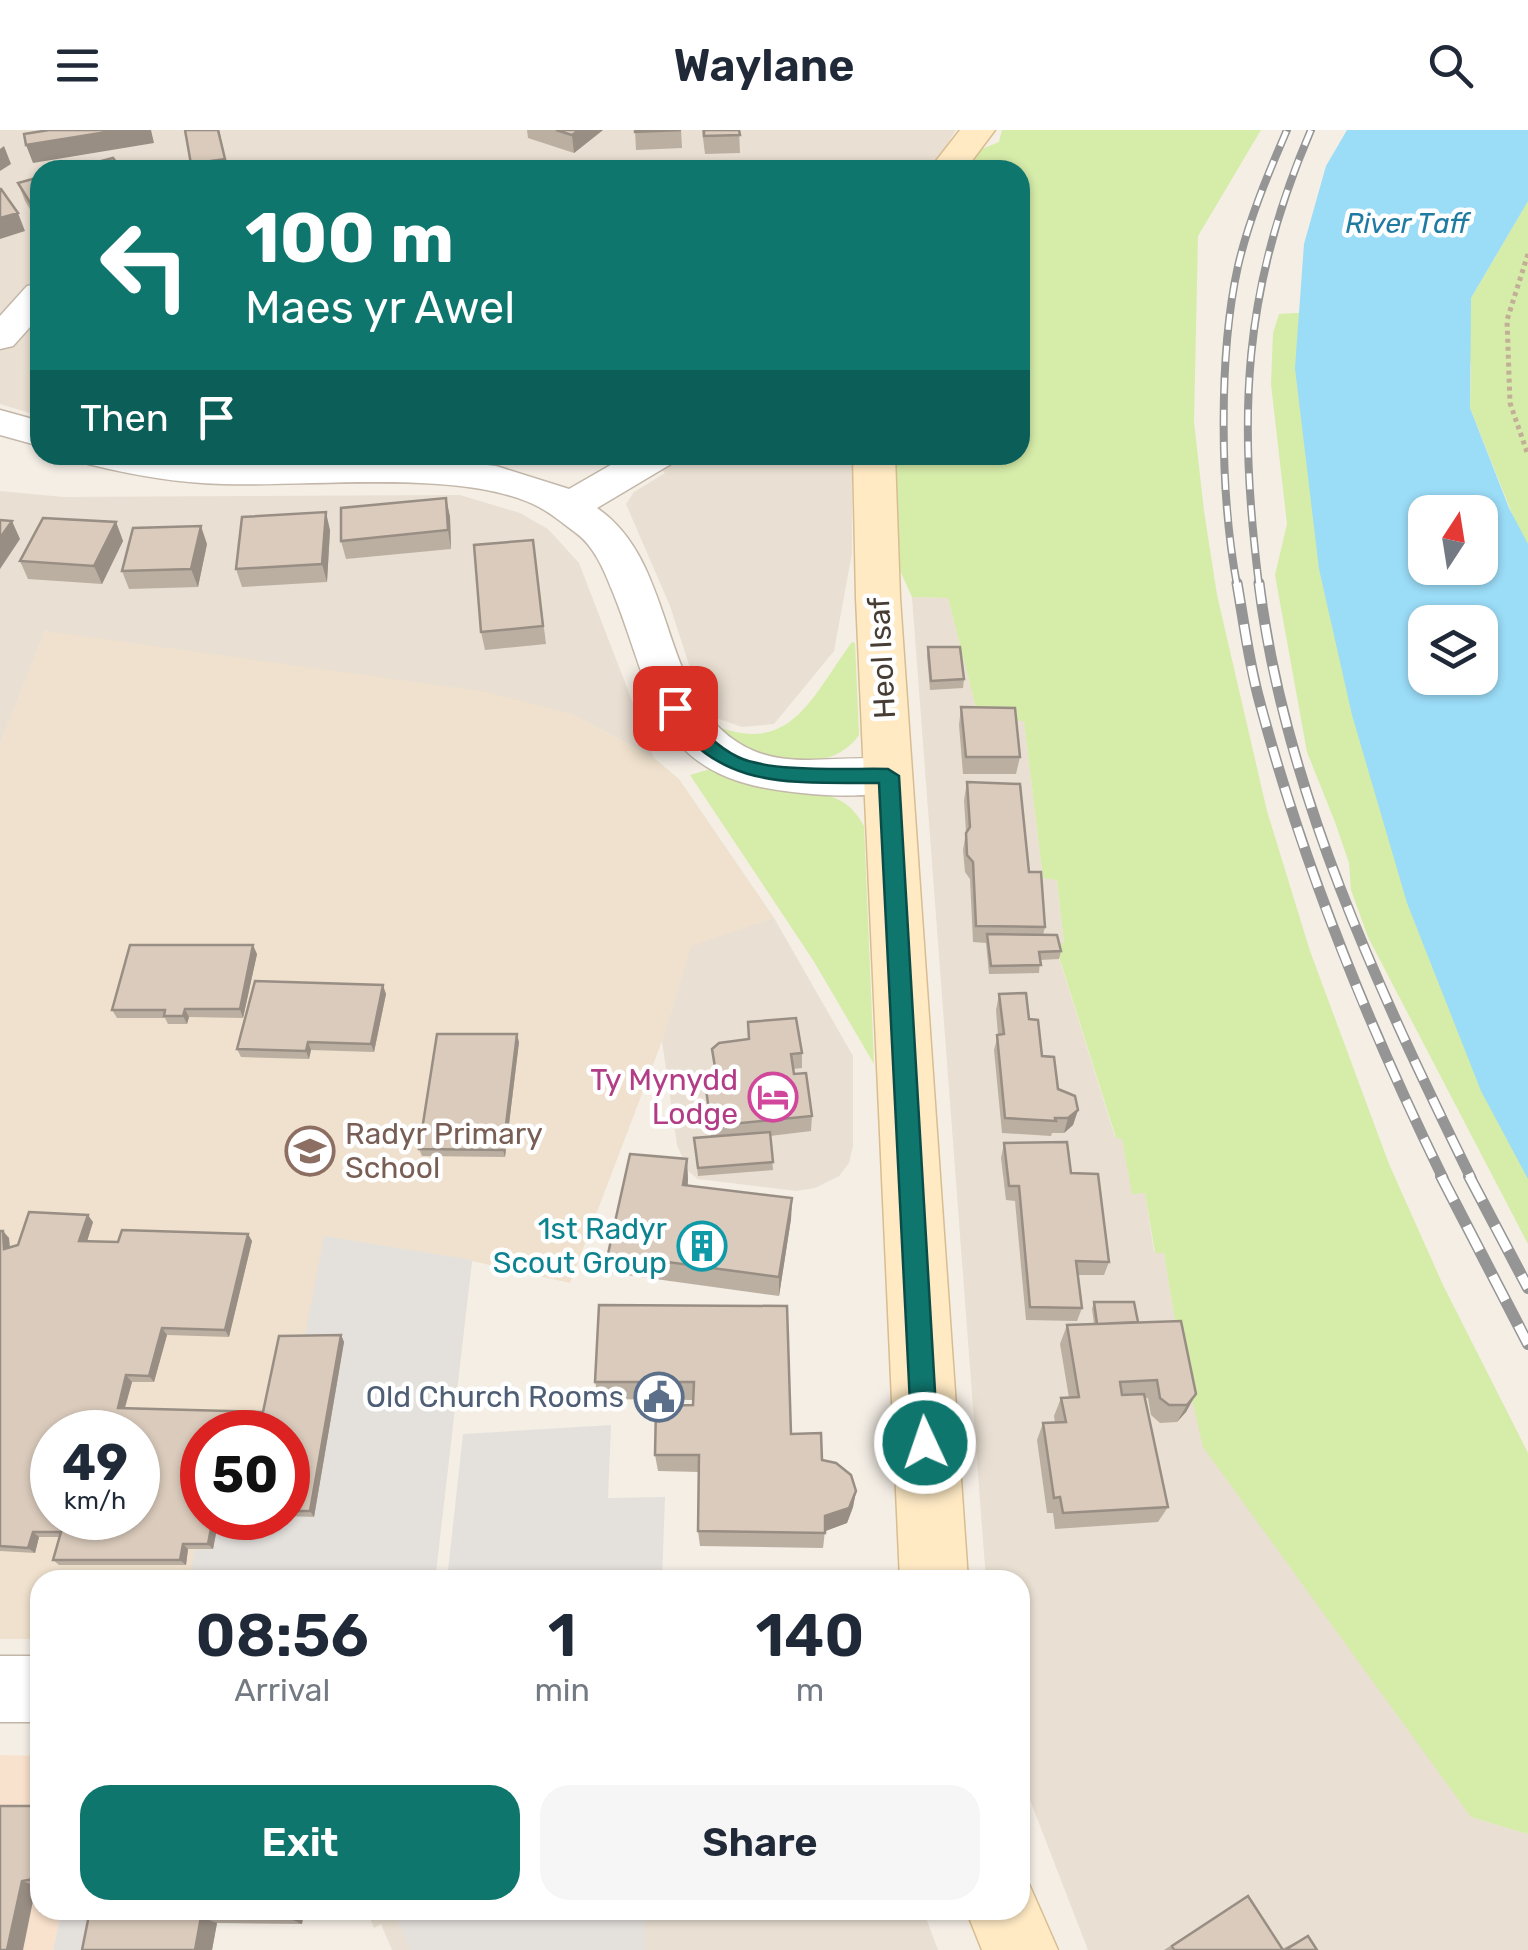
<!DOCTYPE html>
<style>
:root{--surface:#fff;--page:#f6f6f7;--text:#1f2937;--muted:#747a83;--accent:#0f766e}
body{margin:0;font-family:Rubik,sans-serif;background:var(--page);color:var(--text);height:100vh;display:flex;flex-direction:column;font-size:38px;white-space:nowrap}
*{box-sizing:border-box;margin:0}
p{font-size:32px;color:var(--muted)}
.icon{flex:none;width:55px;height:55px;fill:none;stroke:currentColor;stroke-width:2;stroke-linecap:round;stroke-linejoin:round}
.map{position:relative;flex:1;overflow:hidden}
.panel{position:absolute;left:30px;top:1440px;width:1000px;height:350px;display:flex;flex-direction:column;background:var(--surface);border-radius:30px;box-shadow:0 2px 8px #0004}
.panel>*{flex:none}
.hud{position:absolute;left:30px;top:30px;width:1000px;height:305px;border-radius:30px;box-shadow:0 2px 8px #0004;background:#0f766e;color:#fff;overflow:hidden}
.needle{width:65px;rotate:12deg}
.fabs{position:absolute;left:1408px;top:365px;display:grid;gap:20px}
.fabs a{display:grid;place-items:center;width:90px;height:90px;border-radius:20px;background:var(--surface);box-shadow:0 2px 8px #0004;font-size:50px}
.speed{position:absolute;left:30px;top:1280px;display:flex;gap:20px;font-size:50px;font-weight:700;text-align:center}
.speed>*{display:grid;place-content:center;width:130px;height:130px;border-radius:50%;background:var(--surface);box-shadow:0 2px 8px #0004;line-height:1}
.speed small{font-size:25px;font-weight:400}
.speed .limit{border:15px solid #d22;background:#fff;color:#111}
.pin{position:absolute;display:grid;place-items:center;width:85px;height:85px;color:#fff;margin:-42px;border-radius:20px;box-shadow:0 5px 15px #0006}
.me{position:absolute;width:110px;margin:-55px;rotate:357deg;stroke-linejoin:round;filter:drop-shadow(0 0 8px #0008)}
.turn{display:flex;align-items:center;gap:35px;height:210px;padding:0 50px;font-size:45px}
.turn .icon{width:130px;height:130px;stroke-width:2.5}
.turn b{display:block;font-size:70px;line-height:85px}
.then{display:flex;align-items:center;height:95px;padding:0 50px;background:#0003;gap:20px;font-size:38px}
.eta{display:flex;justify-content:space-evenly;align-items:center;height:170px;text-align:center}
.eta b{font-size:60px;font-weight:600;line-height:70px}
.action{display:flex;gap:20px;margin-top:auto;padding:20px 50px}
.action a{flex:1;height:115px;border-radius:30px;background:var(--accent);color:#fff;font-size:40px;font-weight:600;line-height:115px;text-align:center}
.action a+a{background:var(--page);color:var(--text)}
header{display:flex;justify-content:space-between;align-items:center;height:130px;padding:0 50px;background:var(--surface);font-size:45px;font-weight:600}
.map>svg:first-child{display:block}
</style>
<header><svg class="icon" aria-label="menu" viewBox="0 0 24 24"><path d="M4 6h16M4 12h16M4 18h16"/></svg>Waylane<svg class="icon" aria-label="search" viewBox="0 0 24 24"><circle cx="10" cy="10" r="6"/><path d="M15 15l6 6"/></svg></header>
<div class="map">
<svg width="1528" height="1820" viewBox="0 0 1528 1820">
<rect width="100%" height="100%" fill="#f4eee5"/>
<path fill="#e9dfd2" d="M0 0H956L931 40H40V286L0 274Z
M646 325H852V423L834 521 774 594 742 597 705 584 670 476 626 374 634 362 665 343Z
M0 361 63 367 460 365 520 383 548 399 579 433 654 628 572 584 45 501 0 615Z
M912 467 948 468 979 590 1024 591 1043 748 1057 749 1064 814 1055 815 1115 1007 1122 1008 1132 1063 1145 1062 1154 1122 1164 1123 1177 1203 1471 1687 1528 1704V1820H1088L1020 1644V1450H986Z
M774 788 853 926V1016L849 1033 839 1046 815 1058 796 1061 698 1049 689 1042 677 1015 662 911 691 815Z
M367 1780H923L938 1820H392L381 1794 374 1798Z"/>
<path fill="#f8e1cd" d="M0 1625 40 1626V1780H62L53 1820H0Z"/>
<path fill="#efe1cd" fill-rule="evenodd" d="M45 501 487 562 572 584 654 628 679 649 774 788 691 816 662 911 570 1153 472 1131 435 1450H40V1509H0V615ZM52 1302H138V1388H52ZM202 1302H288V1388H202Z"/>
<path fill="#d6eca9" d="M1002 0H1261L1198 106 1194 292 1204 381 1217 465 1267 681 1310 821 1389 1034 1443 1155 1528 1323V1704L1471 1687 1203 1317 1177 1203 1164 1123H1155L1145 1063 1132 1064 1122 1009 1116 1008 1055 814 1064 813 1057 750 1043 748 1024 591 979 590 948 468 912 467 897 434 887 325H1020V40H958L972 23 999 12Z
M1528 38V465L1513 386 1470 278 1471 235 1448 199 1471 168 1522 81Z
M1313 182 1528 1018V1114L1368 807 1351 760 1349 733 1335 692 1307 622 1275 445 1287 394 1271 254 1273 203 1279 184Z
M852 512 855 513 859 605C838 636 790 637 756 624 740 617 724 603 709 593 790 629 810 569 852 512Z
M711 639C733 644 751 656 773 659 811 666 843 656 864 696L874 934 813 830 690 645Z"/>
<path fill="#e4e1dd" d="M324 1106 472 1130 435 1450H189L195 1420 213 1419 219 1388H288L304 1210Z
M611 1295 608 1368 665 1367 662 1450H447L463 1304Z
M62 1780H110L102 1820H53Z
M409 1780H645L644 1820H410L397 1789Z"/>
<path fill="#9bdcf7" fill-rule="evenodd" d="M1347 0H1528V71L1471 168 1470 278 1509 378 1528 414V1049L1481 961 1407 773 1352 585 1319 439 1295 238 1304 114 1326 36ZM1425 382H1480V438H1425ZM1425 492H1480V548H1425Z"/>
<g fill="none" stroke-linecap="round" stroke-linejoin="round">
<g stroke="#c3b7a9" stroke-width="3">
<path id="street" d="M40 153V186L13 216 0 219V186L27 156Z
M0 280 40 291V316L0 305Z
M82 325 432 329 496 336 569 359 628 325H677L671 334 597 378C682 436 655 578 754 621 802 641 857 619 906 634L912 646 906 658C870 669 822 666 785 661 651 645 654 562 612 460 604 440 594 416 576 403 564 394 552 384 539 377 466 338 307 357 223 354 177 353 133 345 88 334Z
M0 1526H40V1592H0Z"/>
</g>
<g stroke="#d8bd90" stroke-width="3">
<path id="secondary" d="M960 0H995L965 40H929Z
M853 325H895L900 468 968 1450H900L856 468Z
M1020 1750 1029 1754 1058 1820H982L966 1780H1020Z"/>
</g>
<path stroke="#c3ae96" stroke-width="5" stroke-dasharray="4 4" stroke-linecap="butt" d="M1528 124 1507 190 1510 273 1528 325"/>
<use href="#street" fill="#fff" fill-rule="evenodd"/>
<use href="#secondary" fill="#ffeac4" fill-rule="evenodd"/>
<g stroke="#959595" stroke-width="8">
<path id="rail-far2" d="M1237 455C1220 365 1218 226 1238 136 1249 89 1268 44 1287 0
M1259 455C1238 285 1242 160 1311 0"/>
</g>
<g stroke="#959595" stroke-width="11">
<path id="rail-far1" d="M1237 453C1244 493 1249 534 1260 573 1304 738 1368 895 1443 1048
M1259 453C1284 659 1380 863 1471 1048"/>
</g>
<g stroke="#959595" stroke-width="12">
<path id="rail" d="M1441 1046 1528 1214
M1469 1046 1528 1158"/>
</g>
<use href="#rail-far2" stroke="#fff" stroke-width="5" stroke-dasharray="16" stroke-linecap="butt"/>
<use href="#rail-far1" stroke="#fff" stroke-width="8" stroke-dasharray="21" stroke-linecap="butt"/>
<use href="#rail" stroke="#fff" stroke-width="9" stroke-dasharray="28" stroke-linecap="butt"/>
</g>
<path fill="#bbafa2" d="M527 0H603L574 23 528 8Z
M635 0H681L682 18 636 20Z
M702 0H739L740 23 705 24Z
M40 47V96L25 71 18 53Z
M446 368 450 387 451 419 346 429 341 411Z
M116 392 123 411 102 454 28 449 20 431Z
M330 400 327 452 242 457 236 439Z
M533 410 546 514 485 520 481 502Z
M207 414 198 457 129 459 122 441Z
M928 517 964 549 963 558 930 560 927 526Z
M961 577 1020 627 1016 644H963L959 595Z
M967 652 1029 742 1045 797 1043 805 1061 821 1059 829 1040 830 1039 843 989 844 986 813 973 812 970 749 965 742 963 720 966 702 964 670Z
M257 824 243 888 189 887 187 894H168L165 888H117L112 880Z
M386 864 374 922 311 920 309 929 241 927 237 919Z
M999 864 1042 926 1058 959 1078 980 1073 995 1064 1003H1052L1051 1006 1002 1003 994 920 998 905 996 880Z
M748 892 802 923V938L793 939 812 986 811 1001 770 1006 773 1040 698 1046 694 1008 711 1006 704 944 715 943 712 919 748 909Z
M519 912 505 1027 422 1026 419 1019Z
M1004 1013 1071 1043 1109 1132 1104 1145H1078L1082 1178 1077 1191 1026 1190 1015 1071 1006 1070 1001 1028Z
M687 1029 688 1056 792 1068 791 1089 779 1166 612 1143 608 1124Z
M93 1092 87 1111 118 1112 248 1104 252 1111 229 1207 167 1205 154 1252H132L125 1278 263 1282 341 1205 344 1212 314 1387 288 1386V1302L202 1388H219L213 1419H188L186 1435H59L53 1430 59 1407H39L35 1423 0 1421V1101L9 1108 10 1117Z
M1094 1172 1138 1192 1196 1264 1186 1282 1177 1292 1160 1293 1151 1285 1148 1268H1145L1168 1377 1158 1392 1055 1399 1053 1383H1047L1037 1310 1043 1293H1055L1054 1286 1061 1268H1069L1060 1214 1067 1195 1094 1194 1092 1179Z
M599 1175 791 1304 856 1361 853 1377 847 1393 825 1401 823 1418 700 1416 698 1401 699 1342 658 1341 655 1325 693 1275V1270L599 1269 595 1252Z
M40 1676V1755L36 1756 0 1820Z
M1248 1766 1282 1819 1308 1806 1317 1820H1164Z
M90 1780H304L302 1794 217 1793 212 1820H82Z"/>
<path fill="#998e84" d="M119 0H151L154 13 33 33 26 15Z
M219 0 228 40H193L191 34Z
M579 0H603L574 23 572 5Z
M4 16 11 34 0 41V19Z
M40 77V96L34 79Z
M18 83 25 101 0 109V88Z
M446 368 450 387 451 419 448 400Z
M326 382 330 400 327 452 322 434Z
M12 391 20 409 0 439V408Z
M116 392 123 411 102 454 94 436Z
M201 396 207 414 198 457 191 439Z
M253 815 257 824 243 888 240 879Z
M383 855 386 864 374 922 371 914Z
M185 879 189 887 187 894 183 886Z
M517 904 519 912 505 1027 503 1020Z
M308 912 311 920 309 929 306 921Z
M1078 980 1073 995 1064 1003 1068 988Z
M687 1029 688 1050 685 1076 683 1055Z
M792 1068 791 1089 779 1166V1147Z
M88 1085 93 1092 85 1118 79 1111Z
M3 1101 9 1108 10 1126 4 1119Z
M248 1104 252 1111 229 1207 225 1200Z
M162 1198 167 1205 154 1252 149 1246Z
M341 1205 344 1212 314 1387 310 1381Z
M126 1245 132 1252 123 1284 118 1278Z
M1196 1264 1186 1282 1177 1292 1187 1275Z
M856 1361 853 1377 847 1393 823 1402 825 1386Z
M213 1388H219L213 1419 208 1414Z
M33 1402 39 1407 35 1423 28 1418Z
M183 1414 188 1419 186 1435 180 1430Z
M40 1718V1752L33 1749Z
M22 1751 36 1756 23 1820H7Z
M290 1780H304L302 1794 288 1788Z
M201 1787 217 1793 212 1820H195Z"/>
<path fill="#dacbbc" stroke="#998e84" stroke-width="2.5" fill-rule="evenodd" d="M49 0H119L26 15 24 4Z
M185 0H218L225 29 191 34Z
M556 0H579L572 5Z
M635 0H681L635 2Z
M704 0H739L740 5 704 6Z
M113 28 122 40H67Z
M254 34 256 40H223Z
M40 47V77L34 79 18 53Z
M0 59H1L18 83 0 88Z
M446 368 448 400 341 411V378Z
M326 382 322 434 236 439 242 387Z
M43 388 116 392 94 436 20 431Z
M0 390 12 391 0 408Z
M201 396 191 439 122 441 133 398Z
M533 410 543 496 481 502 474 415Z
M928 517H960L964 549 931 551Z
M961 577 1015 578 1020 627H966Z
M967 652 1020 654 1029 742H1041L1045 797 976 796 973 732 967 725 966 703 970 697Z
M987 804 1057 805 1061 821 1039 822 1041 835 991 836Z
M130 815H253L240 879H185L183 886H164L165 880H112Z
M255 851 383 855 371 914 308 912 306 921 237 919Z
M1026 863 1029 889 1038 890 1042 926 1054 927 1058 959 1075 966 1078 980 1068 988H1055L1056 991 1005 988 997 905 1004 904 999 864Z
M796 888 802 923 791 924 794 944 806 943 812 986 711 996 704 944 723 943 715 937 712 919 719 913 749 909 748 892Z
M437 904H517L503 1020 419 1019Z
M770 1002 773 1032 698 1038 694 1008Z
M1067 1012 1071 1043 1098 1044 1109 1132 1076 1131 1082 1178 1030 1177 1019 1056H1009L1004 1013Z
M630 1024 687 1029 683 1055 792 1068 779 1147 608 1124Z
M29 1082 88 1085 79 1111 118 1112 122 1100 248 1104 225 1200 162 1198 149 1246 126 1245 118 1278 263 1282 279 1206 341 1205 310 1381H288V1302H202V1388H213L208 1414H183L180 1430H53L61 1402H33L28 1418 0 1416V1101H3L4 1119 18 1115ZM52 1302H138V1388H52Z
M1094 1172H1134L1138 1192 1097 1194Z
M599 1175 787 1176 791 1304 821 1303 822 1330 836 1333 851 1345 856 1361 849 1378 825 1386V1403L698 1401 699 1325H655L656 1276 693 1275 694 1252H595Z
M1181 1191 1196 1264 1187 1275H1169L1160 1268 1157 1250 1120 1252 1122 1265 1144 1264 1168 1377 1063 1383 1060 1367 1054 1368 1043 1293 1066 1292 1061 1268 1079 1267 1067 1195Z
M0 1676H40V1718L33 1749 22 1751 7 1820H0Z
M1248 1766 1283 1820H1174L1172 1816Z
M90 1780H290L288 1788 201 1787 195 1820H82Z
M1308 1806 1317 1820H1285Z"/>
<path fill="#0f766e" stroke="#0a4d48" stroke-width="2.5" d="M675 571 682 573C695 593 715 616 738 627 771 643 851 638 888 639L899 646 938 1313 934 1322 925 1326 916 1322 912 1313 879 653C792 652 716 662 665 578Z"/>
<defs>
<g id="hotel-ring" transform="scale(2.5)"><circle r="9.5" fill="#fff" stroke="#d1479c" stroke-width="1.5"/><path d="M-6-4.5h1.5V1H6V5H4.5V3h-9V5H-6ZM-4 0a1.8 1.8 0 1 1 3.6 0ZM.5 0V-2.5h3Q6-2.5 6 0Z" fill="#d1479c"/></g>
<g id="school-ring" transform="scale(2.5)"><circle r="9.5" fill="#fff" stroke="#8d6e63" stroke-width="1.5"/><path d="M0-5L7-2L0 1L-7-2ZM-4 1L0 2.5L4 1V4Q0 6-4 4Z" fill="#8d6e63"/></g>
<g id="building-ring" transform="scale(2.5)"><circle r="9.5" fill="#fff" stroke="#0f9aa8" stroke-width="1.5"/><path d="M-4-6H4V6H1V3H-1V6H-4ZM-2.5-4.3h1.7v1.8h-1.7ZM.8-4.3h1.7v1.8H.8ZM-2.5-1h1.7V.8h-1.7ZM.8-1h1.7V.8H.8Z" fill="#0f9aa8"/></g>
<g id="civic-ring" transform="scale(2.5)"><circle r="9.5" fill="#fff" stroke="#5c6f8a" stroke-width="1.5"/><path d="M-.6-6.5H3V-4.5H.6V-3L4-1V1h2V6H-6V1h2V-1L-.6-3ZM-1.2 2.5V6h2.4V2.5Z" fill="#5c6f8a"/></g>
</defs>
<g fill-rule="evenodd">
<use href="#hotel-ring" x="773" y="967"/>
<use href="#school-ring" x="310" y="1021"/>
<use href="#building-ring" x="702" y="1116"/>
<use href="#civic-ring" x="659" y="1267"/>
</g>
<g text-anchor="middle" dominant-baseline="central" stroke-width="9" stroke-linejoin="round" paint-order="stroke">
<g font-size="28" font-style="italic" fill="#207ba3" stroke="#fff">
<text x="1407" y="93">River Taff</text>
</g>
<g font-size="30" fill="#473d34" stroke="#fff">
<text transform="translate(882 528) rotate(-93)">Heol Isaf</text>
</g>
<g font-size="30" fill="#b23c85" stroke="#fff" text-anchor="end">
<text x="738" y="950">Ty Mynydd<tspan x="738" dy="34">Lodge</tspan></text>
</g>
<g font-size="30" fill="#785e54" stroke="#fff" text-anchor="start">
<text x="345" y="1004">Radyr Primary<tspan x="345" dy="34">School</tspan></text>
</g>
<g font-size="30" fill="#0d838f" stroke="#fff" text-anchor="end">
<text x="667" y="1099">1st Radyr<tspan x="667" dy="34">Scout Group</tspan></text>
</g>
<g font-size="30" fill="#4e5e75" stroke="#fff" text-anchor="end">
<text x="624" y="1267">Old Church Rooms</text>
</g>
</g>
</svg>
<div class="fabs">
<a><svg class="needle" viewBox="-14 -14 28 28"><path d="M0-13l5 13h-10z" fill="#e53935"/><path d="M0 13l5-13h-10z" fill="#747a83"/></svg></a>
<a><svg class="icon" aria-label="layers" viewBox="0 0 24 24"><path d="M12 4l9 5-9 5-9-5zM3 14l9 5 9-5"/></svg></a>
</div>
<div class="speed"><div>49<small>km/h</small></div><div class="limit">50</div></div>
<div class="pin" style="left:675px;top:578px;background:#d93025"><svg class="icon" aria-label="arrive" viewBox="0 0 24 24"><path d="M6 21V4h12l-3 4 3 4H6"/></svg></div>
<svg class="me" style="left:925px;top:1313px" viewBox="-20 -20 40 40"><circle r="17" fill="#0f766e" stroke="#fff" stroke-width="3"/><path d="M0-11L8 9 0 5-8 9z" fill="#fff"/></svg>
<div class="hud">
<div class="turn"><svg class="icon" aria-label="left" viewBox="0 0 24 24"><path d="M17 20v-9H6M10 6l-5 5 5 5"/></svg><div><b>100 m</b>Maes yr Awel</div></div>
<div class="then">Then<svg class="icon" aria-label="arrive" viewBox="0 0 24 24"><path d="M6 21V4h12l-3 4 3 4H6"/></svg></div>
</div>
<section class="panel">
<div class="eta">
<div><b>08:56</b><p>Arrival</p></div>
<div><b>1</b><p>min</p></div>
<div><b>140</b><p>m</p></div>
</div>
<div class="action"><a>Exit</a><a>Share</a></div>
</section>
</div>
